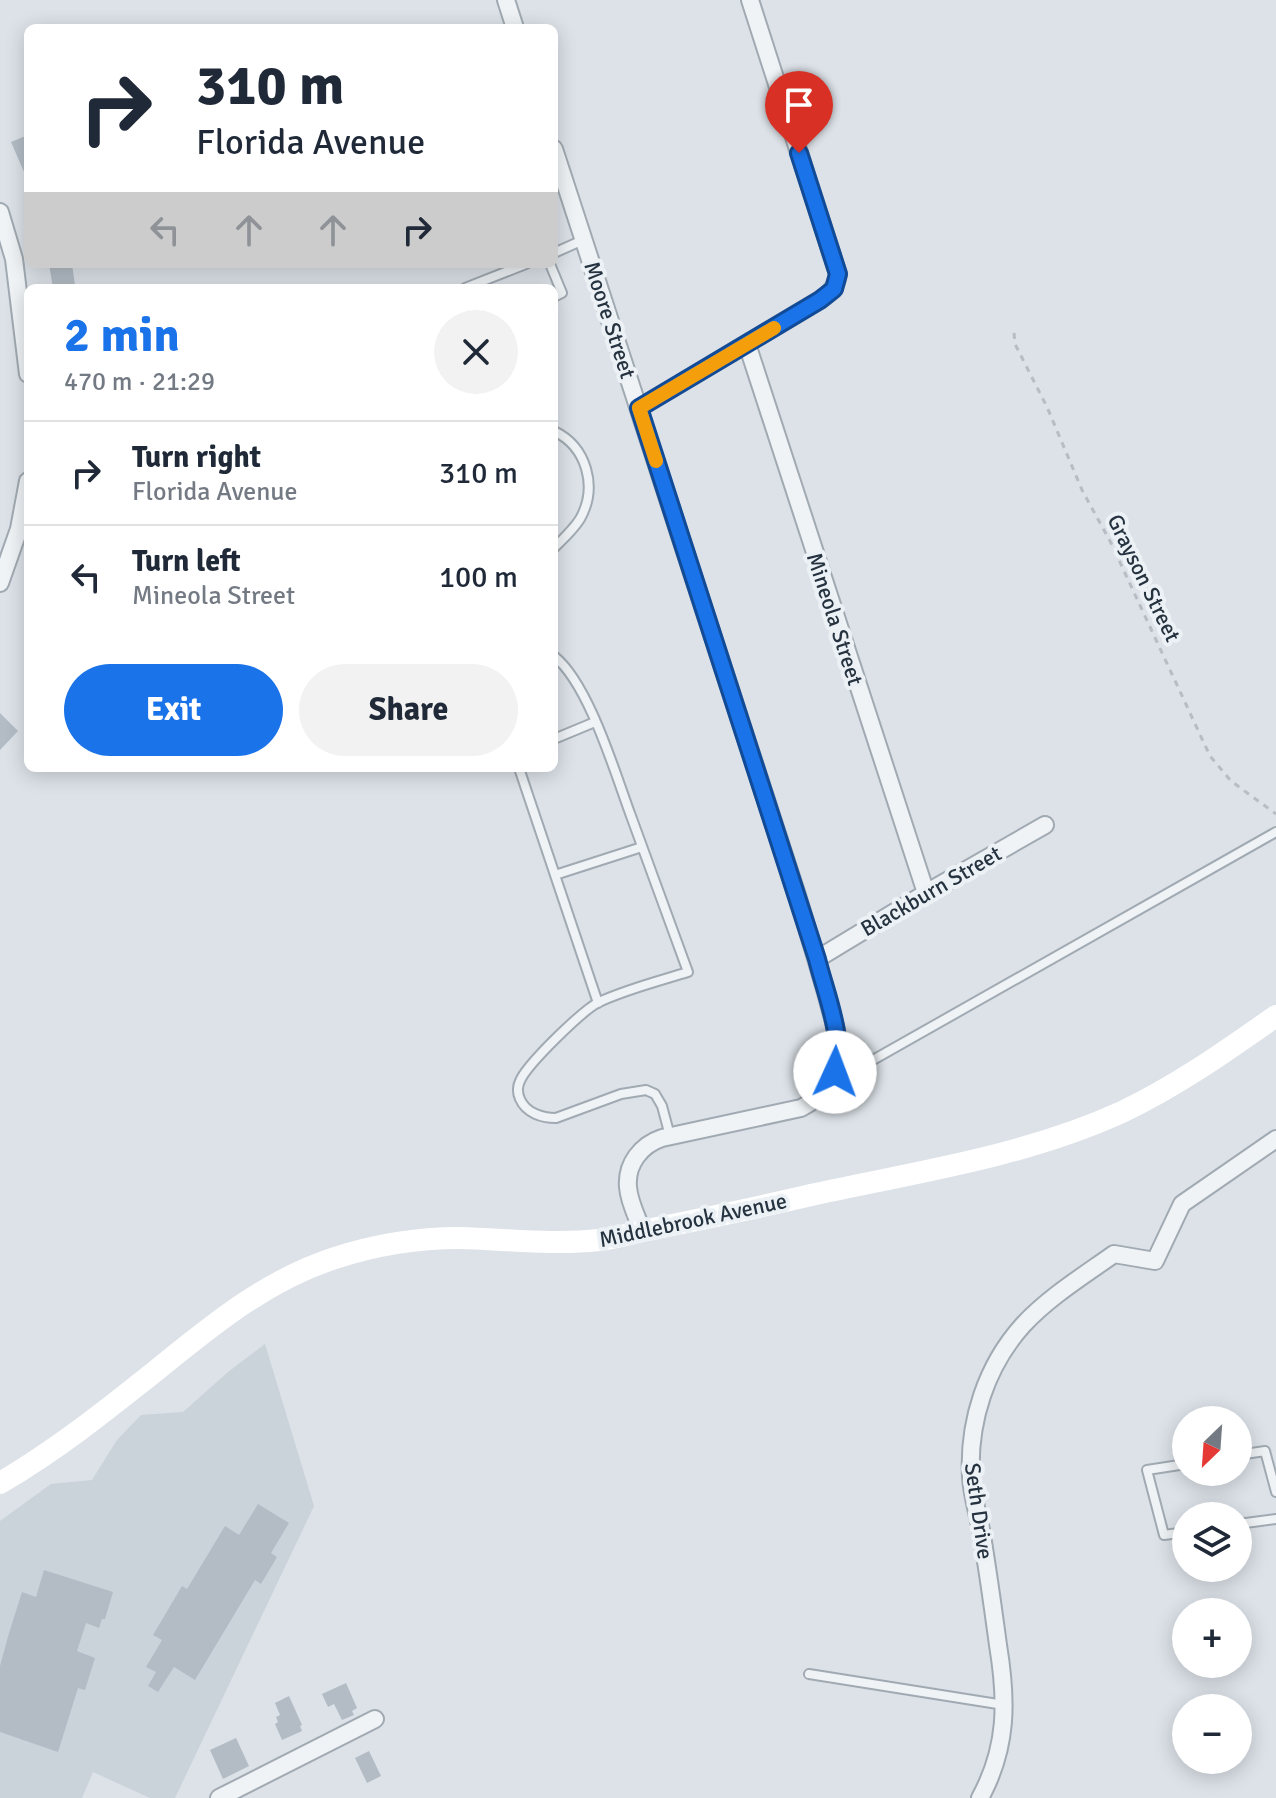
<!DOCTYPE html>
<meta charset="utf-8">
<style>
:root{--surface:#fff;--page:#f2f2f3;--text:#1f2937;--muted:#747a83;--line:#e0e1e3;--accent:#1a73e8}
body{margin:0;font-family:Signika,sans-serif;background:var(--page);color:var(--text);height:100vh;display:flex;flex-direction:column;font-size:30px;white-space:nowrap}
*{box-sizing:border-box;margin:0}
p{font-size:26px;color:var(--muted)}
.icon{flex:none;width:44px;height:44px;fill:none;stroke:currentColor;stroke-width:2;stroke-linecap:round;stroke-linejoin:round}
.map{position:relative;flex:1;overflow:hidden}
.panel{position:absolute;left:24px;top:284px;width:534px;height:488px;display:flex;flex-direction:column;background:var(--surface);border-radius:12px;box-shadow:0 4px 20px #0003}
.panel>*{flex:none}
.hud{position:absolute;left:24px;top:24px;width:534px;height:244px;border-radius:12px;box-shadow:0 4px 20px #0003;background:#fff;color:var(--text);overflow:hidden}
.needle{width:52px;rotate:205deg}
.buttons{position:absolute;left:1172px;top:1406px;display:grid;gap:16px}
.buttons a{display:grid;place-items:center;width:80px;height:80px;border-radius:50%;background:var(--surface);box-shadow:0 4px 20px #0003;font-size:40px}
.pin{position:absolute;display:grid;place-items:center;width:68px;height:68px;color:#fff;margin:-82px -34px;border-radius:50% 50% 50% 0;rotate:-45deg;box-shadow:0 0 8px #0007}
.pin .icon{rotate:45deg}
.me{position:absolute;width:88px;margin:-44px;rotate:2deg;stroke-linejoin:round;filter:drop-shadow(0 0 6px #0008)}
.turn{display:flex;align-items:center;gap:28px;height:168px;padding:0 40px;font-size:36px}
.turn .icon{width:104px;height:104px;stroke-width:2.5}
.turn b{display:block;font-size:56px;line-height:68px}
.lanes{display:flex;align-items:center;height:76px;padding:0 40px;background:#0003;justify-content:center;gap:40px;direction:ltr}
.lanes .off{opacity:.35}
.round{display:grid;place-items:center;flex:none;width:84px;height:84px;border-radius:42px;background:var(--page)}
.overview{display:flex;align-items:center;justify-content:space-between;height:136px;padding:0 40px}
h1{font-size:48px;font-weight:800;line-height:60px;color:var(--accent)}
.cta{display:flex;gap:16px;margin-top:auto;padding:16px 40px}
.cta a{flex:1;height:92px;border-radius:48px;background:var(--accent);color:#fff;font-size:32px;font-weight:800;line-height:92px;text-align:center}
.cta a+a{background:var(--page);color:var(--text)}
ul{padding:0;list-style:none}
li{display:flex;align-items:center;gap:24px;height:104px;padding:0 40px;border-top:2px solid var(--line)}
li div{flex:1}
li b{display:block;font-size:30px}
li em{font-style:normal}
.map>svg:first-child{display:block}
</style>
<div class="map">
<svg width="1276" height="1798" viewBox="0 0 1276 1798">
<rect width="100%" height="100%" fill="#dce2e8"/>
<path fill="#cad2da" d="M265 1344 314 1506 175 1798H150L93 1772 82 1798H0V1521L51 1484 92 1480 117 1440 141 1415 183 1412 228 1372Z"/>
<path fill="#b3bcc5" d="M28 135V181L11 142Z
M49 264H72L75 285 53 288Z
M0 713 18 731 0 750Z
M258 1504 289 1523 271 1553 277 1557 261 1584 255 1580 195 1680 174 1667 158 1692 148 1686 156 1672 146 1667 162 1640 153 1635 182 1586 187 1589 225 1526 239 1535Z
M44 1570 113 1592 105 1619H102L99 1628 86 1623 77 1651 95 1658 85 1690 78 1688 58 1752 0 1732V1666L9 1633 22 1592 36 1597Z
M346 1683 357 1708 352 1711 354 1715 342 1720 334 1704 328 1707 322 1694Z
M289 1696 302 1725 300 1726 302 1731 282 1740 275 1724 278 1722 276 1717 280 1715 275 1703Z
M236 1738 249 1766 223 1779 210 1750Z
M369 1751 381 1776 367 1783 355 1758Z"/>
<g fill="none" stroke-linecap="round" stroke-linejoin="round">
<g stroke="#a1aab2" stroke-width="12">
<path id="lane" d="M554 253 583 240
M550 264 562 293 554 297
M465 288 526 264
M554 431C587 447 598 487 580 519 573 530 563 539 554 548
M554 656C589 684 615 773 631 816 650 868 669 920 688 972 659 981 627 989 599 1002 583 1010 527 1064 520 1081 517 1087 517 1092 520 1099 526 1113 542 1118 556 1118L621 1094 646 1090 655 1094 662 1106 670 1136
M554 739 595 722
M519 768 598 1003
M555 875 642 847
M837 1064 857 1069 1276 832
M1238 1455 1265 1451 1276 1492
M1186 1464 1147 1470 1164 1535 1186 1532
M1238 1524 1276 1519
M809 1674 1004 1705"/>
</g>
<g stroke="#a1aab2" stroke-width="20">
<path id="street" d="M506 0 515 28
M554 149 796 892C807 928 818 964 828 1000 833 1020 841 1040 838 1061 834 1082 820 1098 801 1108L662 1138C641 1145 626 1164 628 1187 629 1202 637 1217 642 1230
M0 212 14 259 28 374
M747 344 926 893
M639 408 820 300C830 293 836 288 838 274L750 0
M0 583 19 529 28 481
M817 959 926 893 1045 825
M219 1798 375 1719
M980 1798C1008 1747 1007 1700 998 1645 993 1608 988 1572 982 1536 979 1516 972 1497 971 1477 968 1422 986 1366 1023 1325 1049 1297 1083 1276 1114 1254L1155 1261 1182 1204 1276 1139"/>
</g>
<path stroke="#b6bdc3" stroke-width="3" stroke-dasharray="6 6" stroke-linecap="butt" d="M1014 333 1015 344 1047 407 1082 490 1111 543 1210 756 1231 781 1276 814"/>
<use href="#lane" stroke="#eff3f6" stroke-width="8"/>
<use href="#street" stroke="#eff3f6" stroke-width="16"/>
<path stroke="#fff" stroke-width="22" d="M0 1483C55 1451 104 1412 153 1373 210 1327 264 1281 335 1258 375 1245 417 1238 459 1238 505 1239 553 1245 599 1240 615 1239 631 1233 647 1230 702 1219 756 1208 811 1195 916 1172 1023 1157 1122 1112 1177 1086 1226 1051 1276 1016"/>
</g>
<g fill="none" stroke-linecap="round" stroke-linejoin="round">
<g stroke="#114b97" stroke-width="20">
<path id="route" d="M799 153 838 274 834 289 820 300 639 408 817 959C825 992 845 1039 835 1072"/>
</g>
<use href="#route" stroke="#1a73e8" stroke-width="14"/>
<path stroke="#f59e0b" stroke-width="14" d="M656 461 639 408 774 328"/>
</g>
<g text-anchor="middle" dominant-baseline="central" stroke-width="8" stroke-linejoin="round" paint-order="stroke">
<g font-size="22" fill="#25323f" stroke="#ecf1f5">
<text transform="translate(610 320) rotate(72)">Moore Street</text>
<text transform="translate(1144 578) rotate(64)">Grayson Street</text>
<text transform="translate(835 619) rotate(72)">Mineola Street</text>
<text transform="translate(931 891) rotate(-30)">Blackburn Street</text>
<text transform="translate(693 1220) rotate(-12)">Middlebrook Avenue</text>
<text transform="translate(979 1511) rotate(82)">Seth Drive</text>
</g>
</g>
</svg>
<div class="buttons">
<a><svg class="needle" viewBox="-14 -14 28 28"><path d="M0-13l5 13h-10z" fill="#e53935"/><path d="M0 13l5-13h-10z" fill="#747a83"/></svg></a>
<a><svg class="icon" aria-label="layers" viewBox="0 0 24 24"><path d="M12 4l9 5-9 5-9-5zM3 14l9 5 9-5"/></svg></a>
<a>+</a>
<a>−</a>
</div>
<div class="pin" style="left:799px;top:153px;background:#d93025"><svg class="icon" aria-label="arrive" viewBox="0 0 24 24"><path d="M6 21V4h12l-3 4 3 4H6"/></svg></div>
<svg class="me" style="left:835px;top:1072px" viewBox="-20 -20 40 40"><circle r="19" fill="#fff"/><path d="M0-13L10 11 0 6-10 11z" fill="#1a73e8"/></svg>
<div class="hud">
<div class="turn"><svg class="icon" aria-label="right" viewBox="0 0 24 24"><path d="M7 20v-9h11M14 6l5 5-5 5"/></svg><div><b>310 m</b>Florida Avenue</div></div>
<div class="lanes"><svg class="icon off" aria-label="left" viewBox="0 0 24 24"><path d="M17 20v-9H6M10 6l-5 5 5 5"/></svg><svg class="icon off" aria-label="ahead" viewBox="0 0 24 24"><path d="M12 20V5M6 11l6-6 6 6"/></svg><svg class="icon off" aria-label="ahead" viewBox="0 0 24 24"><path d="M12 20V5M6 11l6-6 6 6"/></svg><svg class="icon" aria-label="right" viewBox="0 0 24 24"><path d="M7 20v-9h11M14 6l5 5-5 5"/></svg></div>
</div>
<section class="panel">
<div class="overview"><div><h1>2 min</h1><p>470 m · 21:29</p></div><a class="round"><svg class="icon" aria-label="close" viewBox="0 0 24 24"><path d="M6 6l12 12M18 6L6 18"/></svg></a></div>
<ul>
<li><svg class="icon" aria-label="right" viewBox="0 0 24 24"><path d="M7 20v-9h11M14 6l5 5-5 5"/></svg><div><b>Turn right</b><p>Florida Avenue</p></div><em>310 m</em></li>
<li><svg class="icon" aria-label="left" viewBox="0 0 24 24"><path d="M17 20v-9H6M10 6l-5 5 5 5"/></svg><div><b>Turn left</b><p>Mineola Street</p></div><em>100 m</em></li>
</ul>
<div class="cta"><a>Exit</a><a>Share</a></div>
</section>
</div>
